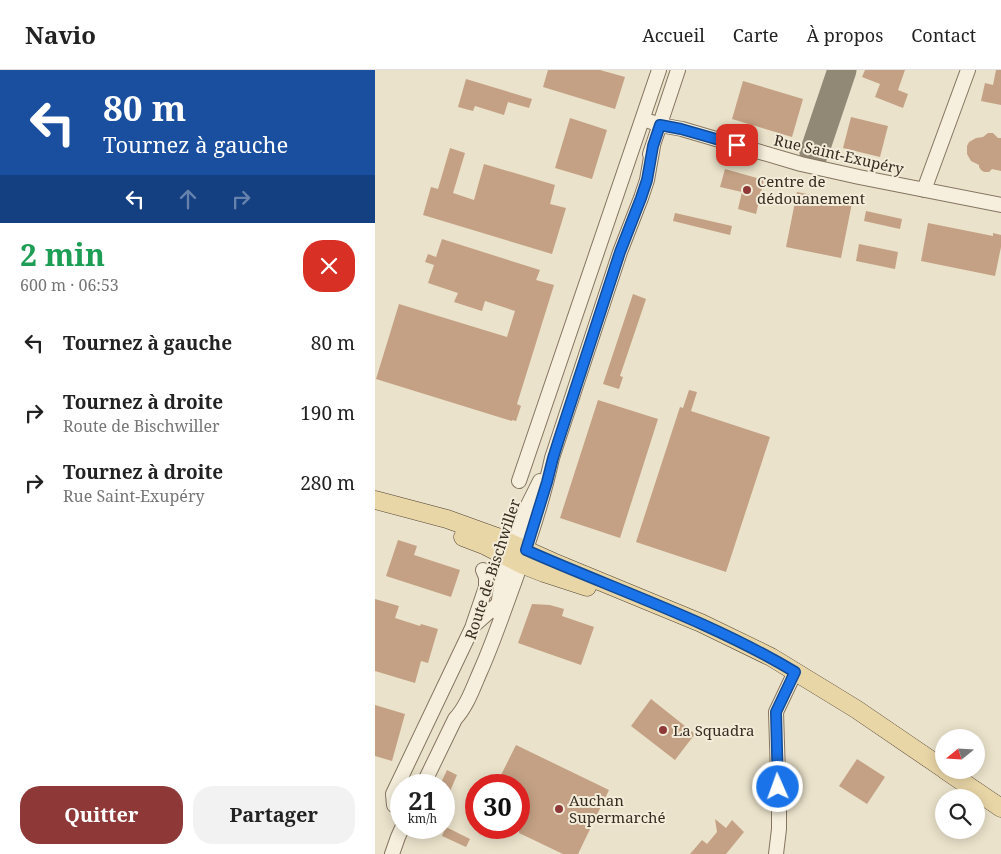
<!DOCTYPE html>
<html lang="fr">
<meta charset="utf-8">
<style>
:root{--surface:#fff;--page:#f2f2f2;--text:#222;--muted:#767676;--line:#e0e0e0;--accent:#8e3837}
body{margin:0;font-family:"Noto Serif",serif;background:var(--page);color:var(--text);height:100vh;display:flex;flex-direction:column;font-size:19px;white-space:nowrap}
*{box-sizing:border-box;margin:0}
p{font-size:16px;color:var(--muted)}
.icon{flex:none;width:28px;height:28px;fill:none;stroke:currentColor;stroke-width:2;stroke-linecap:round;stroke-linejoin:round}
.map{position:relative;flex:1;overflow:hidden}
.sheet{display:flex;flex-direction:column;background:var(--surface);width:375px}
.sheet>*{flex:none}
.top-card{background:#1a4fa0;color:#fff;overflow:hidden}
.needle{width:32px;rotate:252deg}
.fabs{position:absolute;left:560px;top:659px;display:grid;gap:10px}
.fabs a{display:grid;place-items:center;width:50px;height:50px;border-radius:50%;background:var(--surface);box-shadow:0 2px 12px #0003;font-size:25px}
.speed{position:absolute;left:15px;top:704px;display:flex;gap:10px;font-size:25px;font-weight:700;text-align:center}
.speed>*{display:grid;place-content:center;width:65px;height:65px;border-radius:50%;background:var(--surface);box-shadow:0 2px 12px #0003;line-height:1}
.speed small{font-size:12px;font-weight:400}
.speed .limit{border:8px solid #d22;background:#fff;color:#111}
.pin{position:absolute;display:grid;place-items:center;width:42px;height:42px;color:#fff;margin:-21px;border-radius:10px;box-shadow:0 2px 8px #0006}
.me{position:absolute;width:55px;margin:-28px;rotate:358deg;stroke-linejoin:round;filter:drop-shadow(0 0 4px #0008)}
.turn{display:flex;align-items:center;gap:18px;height:105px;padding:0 20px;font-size:22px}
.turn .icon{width:65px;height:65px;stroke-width:2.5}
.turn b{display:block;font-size:35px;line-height:42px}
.lanes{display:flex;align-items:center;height:48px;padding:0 20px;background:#0003;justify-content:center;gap:25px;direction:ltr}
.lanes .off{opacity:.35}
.round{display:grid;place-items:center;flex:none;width:52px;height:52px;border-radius:20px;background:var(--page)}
.head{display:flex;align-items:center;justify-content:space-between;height:85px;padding:0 20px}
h1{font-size:30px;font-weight:700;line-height:38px;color:#1e9e55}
.cta{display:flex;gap:10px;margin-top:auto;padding:10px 20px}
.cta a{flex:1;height:58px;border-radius:20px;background:var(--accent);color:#fff;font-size:20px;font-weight:700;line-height:58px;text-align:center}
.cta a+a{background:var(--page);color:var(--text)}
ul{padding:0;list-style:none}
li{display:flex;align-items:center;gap:15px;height:70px;padding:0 20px}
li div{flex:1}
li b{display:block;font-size:19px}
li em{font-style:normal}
header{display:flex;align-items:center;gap:30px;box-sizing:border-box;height:70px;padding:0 25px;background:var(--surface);border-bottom:1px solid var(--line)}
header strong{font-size:24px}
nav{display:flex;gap:28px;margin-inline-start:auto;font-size:18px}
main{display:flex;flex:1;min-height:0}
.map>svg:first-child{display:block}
</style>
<header>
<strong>Navio</strong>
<nav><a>Accueil</a><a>Carte</a><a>À propos</a><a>Contact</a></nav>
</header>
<main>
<section class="sheet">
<div class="top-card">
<div class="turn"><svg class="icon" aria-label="left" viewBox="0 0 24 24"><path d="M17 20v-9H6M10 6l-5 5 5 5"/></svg><div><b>80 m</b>Tournez à gauche</div></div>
<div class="lanes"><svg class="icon" aria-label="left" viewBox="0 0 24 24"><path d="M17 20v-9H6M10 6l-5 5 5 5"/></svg><svg class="icon off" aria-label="ahead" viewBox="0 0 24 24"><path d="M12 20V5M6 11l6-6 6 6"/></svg><svg class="icon off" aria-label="right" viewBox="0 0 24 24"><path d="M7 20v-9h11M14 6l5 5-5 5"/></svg></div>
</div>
<div class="head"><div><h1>2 min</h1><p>600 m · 06:53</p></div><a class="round" style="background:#d93025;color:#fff"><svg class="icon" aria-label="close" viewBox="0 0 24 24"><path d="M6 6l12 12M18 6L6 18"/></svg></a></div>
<ul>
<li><svg class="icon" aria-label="left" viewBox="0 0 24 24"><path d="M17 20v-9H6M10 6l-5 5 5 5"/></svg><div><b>Tournez à gauche</b></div><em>80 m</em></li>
<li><svg class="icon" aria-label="right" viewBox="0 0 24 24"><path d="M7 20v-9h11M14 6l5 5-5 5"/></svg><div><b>Tournez à droite</b><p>Route de Bischwiller</p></div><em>190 m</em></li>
<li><svg class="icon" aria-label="right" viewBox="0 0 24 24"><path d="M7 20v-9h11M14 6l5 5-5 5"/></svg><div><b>Tournez à droite</b><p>Rue Saint-Exupéry</p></div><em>280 m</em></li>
</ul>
<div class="cta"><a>Quitter</a><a>Partager</a></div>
</section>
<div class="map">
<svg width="626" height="784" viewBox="0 0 626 784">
<rect width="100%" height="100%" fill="#eae2ca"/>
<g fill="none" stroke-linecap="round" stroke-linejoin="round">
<path stroke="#918876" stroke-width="29" d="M439 83 467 0"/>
</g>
<path fill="#c4a184" d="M173 0H225L250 7 240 39 168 17Z
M490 0H530L523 20 533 24 528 38 500 27 505 14 487 7Z
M621 0H626V35L606 31 610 13 618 15Z
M91 9 157 29 154 38 133 32 129 45 100 36 98 41 83 37Z
M368 11 428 29 417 67 357 49Z
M476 47 513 56 505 87 468 78Z
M195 48 232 60 217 109 180 98Z
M613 63H618L623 68H626V101L617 99 614 102H609L606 100 604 97V95L596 91 592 84V76L594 72 601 68 608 67Z
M75 78 90 83 78 123 99 130 109 94 180 115 175 134 191 138 177 184 48 145 56 117 63 119Z
M350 99 389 110 381 144 363 139 367 122 345 117Z
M422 122 477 133 466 188 411 177Z
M491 141 527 149 525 159 489 151Z
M300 143 357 156 355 165 298 151Z
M553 153 618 166V163L626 165V177L620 206 546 191Z
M67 169 165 200 161 210 179 215 142 334 146 336 141 351 137 350V351L1 309 24 234 132 267 140 241 110 231 107 241 79 232 83 223 53 213 59 195 50 192 53 184 61 187Z
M484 174 523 182 520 199 481 191Z
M258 224 271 229 245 306 248 307 244 319 228 314Z
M314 320 322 322 316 341 395 367 351 502 261 472 305 337 308 338Z
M223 330 283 349 245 468 185 448Z
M23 470 42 476 39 485 85 500 76 527 11 506Z
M0 529 24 536 20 548 45 556 46 554 63 559 53 593 46 591 40 613 0 601Z
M157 534 175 535 189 539 187 546 219 557 206 595 143 573Z
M276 629 320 664 300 690 256 656Z
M0 635 30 644 17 691 0 686Z
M141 675 234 720 203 784H188L144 763V715H121Z
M482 689 510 707 492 734 464 716Z
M72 700 82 705 69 735V715H65Z
M340 749 351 758 357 750 369 762 351 784H315L327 770 332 774 342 762Z
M71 757 95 769 91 777 67 766Z"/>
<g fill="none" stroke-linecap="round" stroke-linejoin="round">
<g stroke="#857560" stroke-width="16">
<path id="minor" d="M268 49 285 55 307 59 426 94 484 107 626 135
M275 84 303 0
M549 120 593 0
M144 411 284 0
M122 542 127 511 147 453 153 435 165 411
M98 555 111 517V507L108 500
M48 715 80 649C92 636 98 618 105 602 118 573 128 543 139 513 154 472 168 430 177 388L245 182 266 128 272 110 278 76
M26 740 19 735 18 724 98 556 123 534
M17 784 23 767 27 758
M401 784 404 759V736L401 642 420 602"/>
</g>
<g stroke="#544434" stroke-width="19">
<path id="major" d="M0 430 72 449 122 467 178 492 326 553 396 587 481 639 569 699
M88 467 109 475 146 494 169 503 212 517
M570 700 626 738"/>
</g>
<use href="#minor" stroke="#f6efdd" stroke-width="14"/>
<use href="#major" stroke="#e9d6a7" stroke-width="18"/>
</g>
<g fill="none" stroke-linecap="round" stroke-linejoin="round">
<g stroke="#114b97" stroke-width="12">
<path id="route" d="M362 75 306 59 285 55 278 76 272 110 266 128 245 182 184 369 178 388 172 412 151 480C241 520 335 551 420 602L401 642 403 717"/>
</g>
<use href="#route" stroke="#1a73e8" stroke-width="9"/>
</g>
<g fill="#8e3837" stroke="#f3ecd9" stroke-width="2">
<circle cx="372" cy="120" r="5"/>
<circle cx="288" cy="660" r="5"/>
<circle cx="184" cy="739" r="5"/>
</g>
<g text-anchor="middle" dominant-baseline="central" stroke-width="4" stroke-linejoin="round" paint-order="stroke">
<g font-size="15" fill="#382d22" stroke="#f3ecd9">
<text transform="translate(464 84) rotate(13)">Rue Saint-Exupéry</text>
<text transform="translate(117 499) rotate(-72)">Route de Bischwiller</text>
</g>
<g font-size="15" fill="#382d22" stroke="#f3ecd9" text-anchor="start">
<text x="382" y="111">Centre de<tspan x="382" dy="17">dédouanement</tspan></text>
<text x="298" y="660">La Squadra</text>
<text x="194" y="730">Auchan<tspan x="194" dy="17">Supermarché</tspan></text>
</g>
</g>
</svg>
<div class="fabs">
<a><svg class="needle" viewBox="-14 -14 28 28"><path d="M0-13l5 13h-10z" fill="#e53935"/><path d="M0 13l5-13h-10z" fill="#767676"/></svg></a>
<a><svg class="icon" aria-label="search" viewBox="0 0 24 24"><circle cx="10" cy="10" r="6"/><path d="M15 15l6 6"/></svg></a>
</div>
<div class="speed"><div>21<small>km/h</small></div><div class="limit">30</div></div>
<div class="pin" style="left:362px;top:75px;background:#d93025"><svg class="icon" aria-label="arrive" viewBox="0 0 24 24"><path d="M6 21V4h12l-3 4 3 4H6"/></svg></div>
<svg class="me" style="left:403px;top:717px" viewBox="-20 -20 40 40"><circle r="17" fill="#1a73e8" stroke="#fff" stroke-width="3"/><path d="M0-11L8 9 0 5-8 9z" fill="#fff"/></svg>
</div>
</main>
